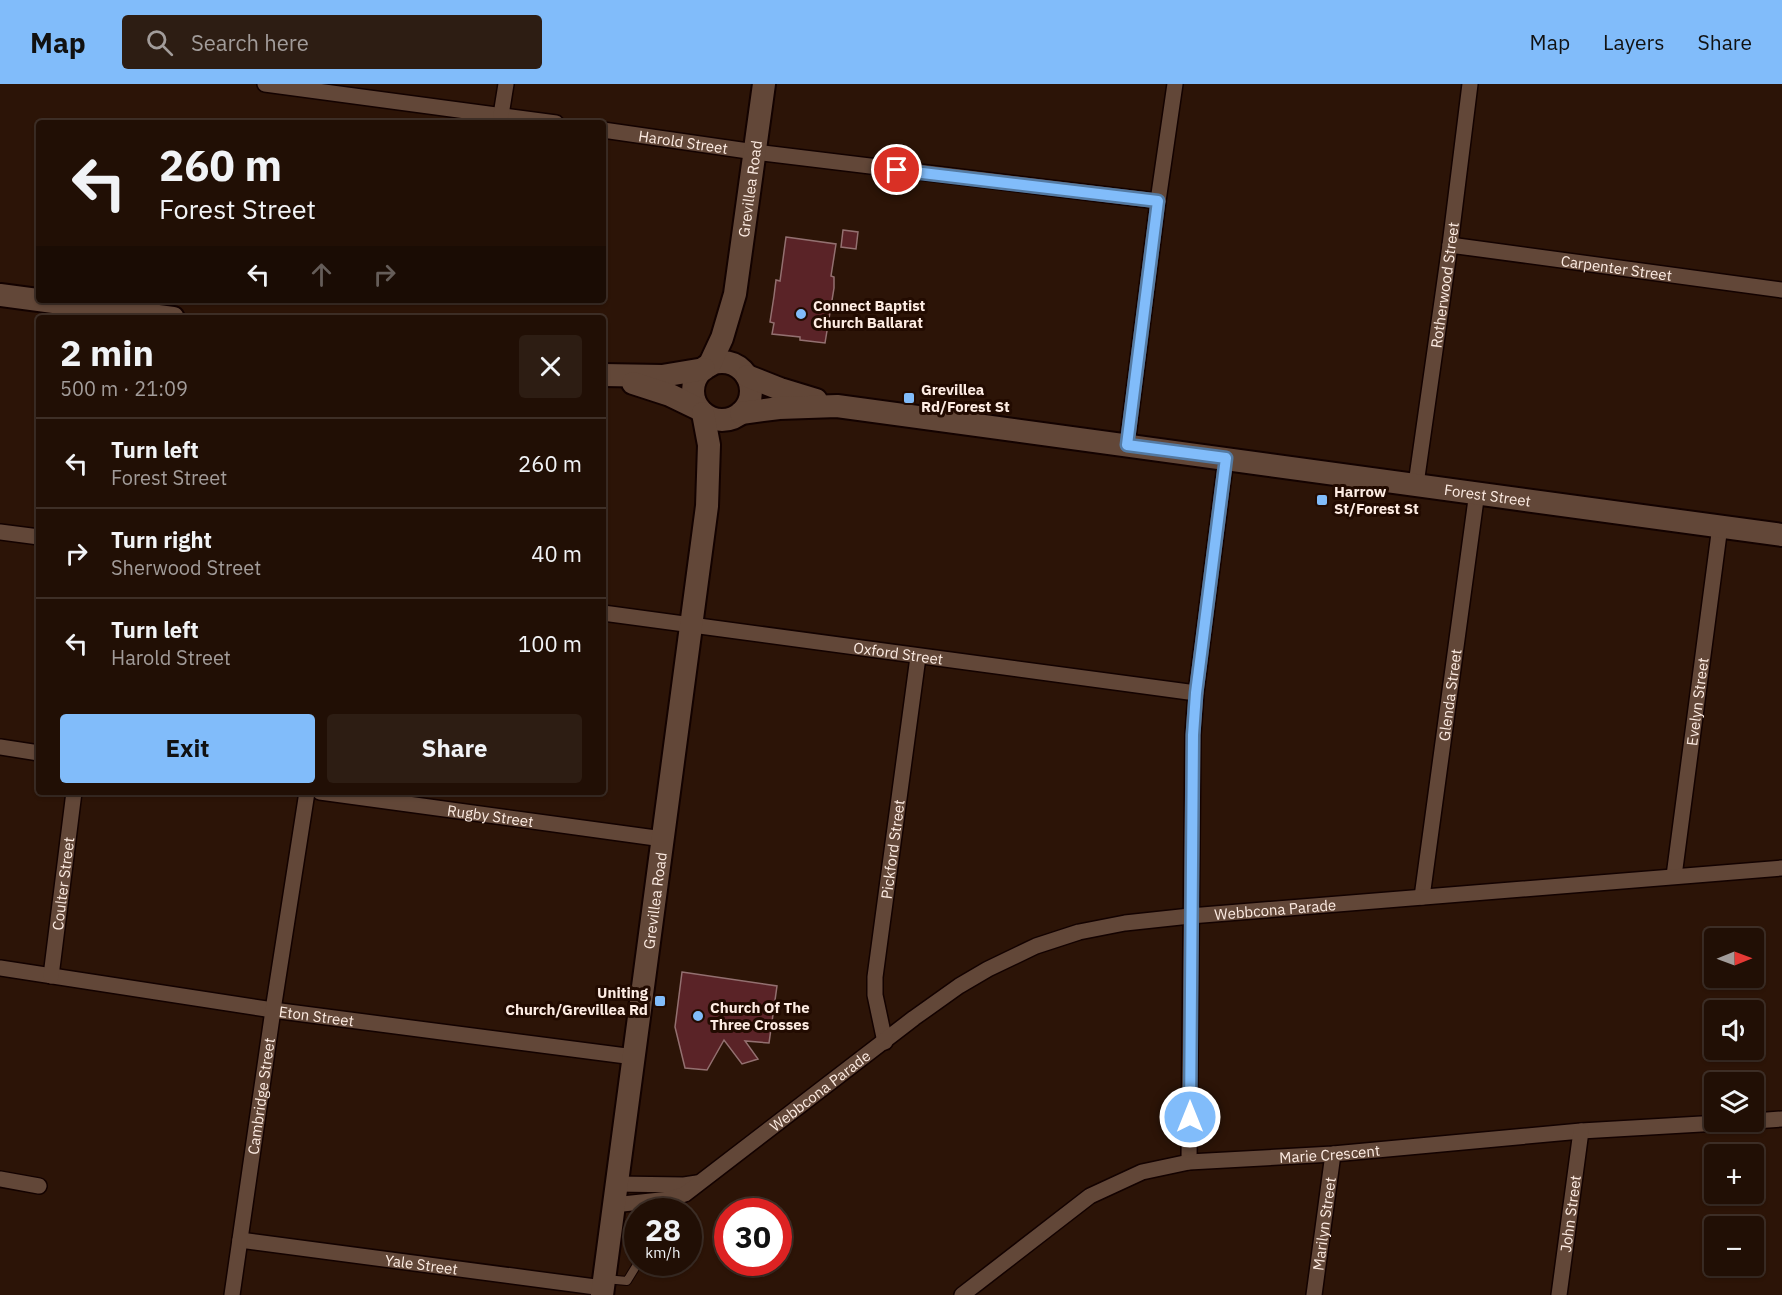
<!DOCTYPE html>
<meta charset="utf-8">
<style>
:root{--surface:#210f05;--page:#2d1d13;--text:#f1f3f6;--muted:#a29c9a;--line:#3e2f27;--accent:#81bcfa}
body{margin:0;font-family:"IBM Plex Sans",sans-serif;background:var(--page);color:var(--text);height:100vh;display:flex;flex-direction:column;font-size:22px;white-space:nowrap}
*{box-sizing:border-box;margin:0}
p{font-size:20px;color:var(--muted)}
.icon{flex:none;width:33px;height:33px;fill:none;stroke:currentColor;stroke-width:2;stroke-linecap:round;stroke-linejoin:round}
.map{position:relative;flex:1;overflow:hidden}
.side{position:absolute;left:36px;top:231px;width:570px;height:480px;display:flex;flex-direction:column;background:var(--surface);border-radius:6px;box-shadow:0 2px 4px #0004,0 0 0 2px var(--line)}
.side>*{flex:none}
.top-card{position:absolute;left:36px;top:36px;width:570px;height:183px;border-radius:6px;box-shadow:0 2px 4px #0004,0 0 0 2px var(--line);background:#210f05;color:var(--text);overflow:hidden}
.needle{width:39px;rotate:89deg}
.controls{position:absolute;left:1704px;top:844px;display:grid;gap:12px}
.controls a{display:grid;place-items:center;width:60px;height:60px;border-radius:6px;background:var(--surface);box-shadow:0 2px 4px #0004,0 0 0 2px var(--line);font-size:30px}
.speed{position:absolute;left:624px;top:1114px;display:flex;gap:12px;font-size:30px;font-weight:700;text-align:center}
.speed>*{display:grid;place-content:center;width:78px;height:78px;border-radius:50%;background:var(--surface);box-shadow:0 2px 4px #0004,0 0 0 2px var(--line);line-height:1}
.speed small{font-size:15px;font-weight:400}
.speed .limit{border:9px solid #d22;background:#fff;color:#111}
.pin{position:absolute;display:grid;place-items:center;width:51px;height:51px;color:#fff;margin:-26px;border:3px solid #fff;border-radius:50%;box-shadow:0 2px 6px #0007}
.me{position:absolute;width:66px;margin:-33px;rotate:0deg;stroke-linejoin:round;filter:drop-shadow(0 0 4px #0008)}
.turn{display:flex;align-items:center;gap:21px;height:126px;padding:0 24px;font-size:27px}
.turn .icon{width:78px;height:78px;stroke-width:2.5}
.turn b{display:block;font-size:42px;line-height:51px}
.lanes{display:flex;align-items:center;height:57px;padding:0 24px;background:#0003;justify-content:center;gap:30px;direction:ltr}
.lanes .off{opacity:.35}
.round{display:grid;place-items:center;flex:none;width:63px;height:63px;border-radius:6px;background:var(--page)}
.headline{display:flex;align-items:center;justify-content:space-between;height:102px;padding:0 24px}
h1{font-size:36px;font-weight:700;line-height:45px}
.action{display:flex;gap:12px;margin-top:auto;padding:12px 24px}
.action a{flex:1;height:69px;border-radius:6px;background:var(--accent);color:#111;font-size:24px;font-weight:700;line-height:69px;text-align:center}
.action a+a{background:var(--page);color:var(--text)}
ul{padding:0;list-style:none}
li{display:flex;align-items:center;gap:18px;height:90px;padding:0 24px;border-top:2px solid var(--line)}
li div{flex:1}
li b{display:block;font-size:22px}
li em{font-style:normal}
header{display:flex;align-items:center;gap:36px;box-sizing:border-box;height:84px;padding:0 30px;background:var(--accent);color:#111}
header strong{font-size:28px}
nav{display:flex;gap:33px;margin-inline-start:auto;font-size:21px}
.search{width:420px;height:54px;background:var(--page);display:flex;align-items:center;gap:15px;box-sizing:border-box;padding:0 21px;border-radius:6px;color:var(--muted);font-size:22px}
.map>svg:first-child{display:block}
</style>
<header>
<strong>Map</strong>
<div class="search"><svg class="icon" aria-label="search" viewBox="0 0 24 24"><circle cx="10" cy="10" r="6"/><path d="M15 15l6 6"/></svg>Search here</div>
<nav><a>Map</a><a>Layers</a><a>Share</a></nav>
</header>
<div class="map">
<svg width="1782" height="1211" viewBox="0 0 1782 1211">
<rect width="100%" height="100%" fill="#2c1407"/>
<path fill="#5a2327" stroke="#937070" stroke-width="1.5" d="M843 146 858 148 856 165 841 163Z
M786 153 836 160 831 192 834 193V204L825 259 800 256V253L772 250 774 239 770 238 774 212 776 196 780 197Z
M682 888 777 902 769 959 745 957 758 975 742 980 724 956 707 986 685 984 675 943Z"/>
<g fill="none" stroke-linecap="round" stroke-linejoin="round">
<g stroke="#130200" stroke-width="10">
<path id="lane" d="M674 1128 676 1126
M605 1195 627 1197 638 1179"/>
</g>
<g stroke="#130200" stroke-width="18">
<g id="street">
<path d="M265 0 556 39"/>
<path d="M501 31 506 0"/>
<path id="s1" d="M603 46 755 68 1158 117"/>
<path id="s2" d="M1450 161 1782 206"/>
<path d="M1127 361 1158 117 1175 0"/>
<path id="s3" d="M1416 400 1450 161 1470 0"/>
<path d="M0 448 39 453"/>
<path id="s4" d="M603 529 1196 609"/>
<path d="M0 663 39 669"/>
<path id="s5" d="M320 708 663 755"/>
<path id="s6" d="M1674 792 1720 442"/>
<path id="s7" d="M1422 813 1477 408"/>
<path id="s8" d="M0 884 273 926 634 973"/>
<path id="s9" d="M51 892 74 708"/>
<path id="s10" d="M885 958 875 911V893L918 573"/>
<path d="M1754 1037 1782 1035"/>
<path d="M1189 1078 1193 650 1196 609 1226 374"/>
<path d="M0 1095 39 1102"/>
<path d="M616 1100 684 1101 697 1099"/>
<path id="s11" d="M613 1121 670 1115 685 1110 914 934 959 902 988 885 1036 862 1079 848 1125 839 1190 832 1782 784"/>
<path id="s12" d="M240 1156 603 1204"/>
<path id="s13" d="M232 1211 273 926 307 708"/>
<path id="s14" d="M962 1211 1090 1112 1142 1088 1189 1078 1333 1070 1581 1047 1736 1038"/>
<path id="s15" d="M1314 1211 1333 1070"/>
<path id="s16" d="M1559 1211 1581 1047"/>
</g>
</g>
<g stroke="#130200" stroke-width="26">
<g id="secondary">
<path d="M0 211 173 234"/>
<circle cx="722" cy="307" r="29"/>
<path id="s17" d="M709 282 722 254 735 210 764 0"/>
<path d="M603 291 662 292 704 285"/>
<path d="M747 292 780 305 816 316"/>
<path d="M633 299 670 311 699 325"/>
<path id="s18" d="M741 329 779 324 837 322 1782 451"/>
<path id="s19" d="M602 1211 707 422 709 361 703 329"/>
</g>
</g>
<use href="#lane" stroke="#624738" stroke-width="8"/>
<use href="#street" stroke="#624738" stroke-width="15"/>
<use href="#secondary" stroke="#624738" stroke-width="22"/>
</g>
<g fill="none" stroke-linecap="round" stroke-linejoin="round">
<g stroke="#547aa2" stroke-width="15">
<path id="route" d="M897 86 1158 117 1127 361 1226 374 1196 609 1193 651 1190 1033"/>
</g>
<use href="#route" stroke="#81bcfa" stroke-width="10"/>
</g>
<g fill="#81bcfa" stroke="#220b01" stroke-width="2">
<circle cx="801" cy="230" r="6"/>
<rect x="903" y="308" width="12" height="12" rx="3"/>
<rect x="1316" y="410" width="12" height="12" rx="3"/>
<rect x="654" y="911" width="12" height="12" rx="3"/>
<circle cx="698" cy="932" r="6"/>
</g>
<g text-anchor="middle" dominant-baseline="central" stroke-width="6" stroke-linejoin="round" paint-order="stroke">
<g font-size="15" fill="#fdece3" stroke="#220b01">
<text stroke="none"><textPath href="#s1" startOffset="81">Harold Street</textPath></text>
<text stroke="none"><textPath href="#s17" startOffset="183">Grevillea Road</textPath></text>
<text stroke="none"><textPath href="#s2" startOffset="168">Carpenter Street</textPath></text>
<text stroke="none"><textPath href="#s3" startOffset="201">Rotherwood Street</textPath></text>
<text stroke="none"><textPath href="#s18" startOffset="753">Forest Street</textPath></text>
<text stroke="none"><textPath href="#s4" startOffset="298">Oxford Street</textPath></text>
<text stroke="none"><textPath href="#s7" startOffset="204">Glenda Street</textPath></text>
<text stroke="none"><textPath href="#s6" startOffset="176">Evelyn Street</textPath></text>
<text stroke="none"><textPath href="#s5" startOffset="172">Rugby Street</textPath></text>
<text stroke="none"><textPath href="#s10" startOffset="195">Pickford Street</textPath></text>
<text stroke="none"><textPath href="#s9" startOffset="93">Coulter Street</textPath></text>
<text stroke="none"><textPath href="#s19" startOffset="398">Grevillea Road</textPath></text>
<text stroke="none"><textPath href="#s11" startOffset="747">Webbcona Parade</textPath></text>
<text stroke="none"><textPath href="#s8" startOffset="320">Eton Street</textPath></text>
<text stroke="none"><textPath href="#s11" startOffset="243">Webbcona Parade</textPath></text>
<text stroke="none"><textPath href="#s13" startOffset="201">Cambridge Street</textPath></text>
<text stroke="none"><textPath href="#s14" startOffset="408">Marie Crescent</textPath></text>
<text stroke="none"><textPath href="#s16" startOffset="82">John Street</textPath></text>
<text stroke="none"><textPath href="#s15" startOffset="72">Marilyn Street</textPath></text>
<text stroke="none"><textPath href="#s12" startOffset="183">Yale Street</textPath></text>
</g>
<g font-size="15" font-weight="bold" fill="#fdece3" stroke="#220b01" text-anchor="start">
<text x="813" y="221">Connect Baptist<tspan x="813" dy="17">Church Ballarat</tspan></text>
<text x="921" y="305">Grevillea<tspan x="921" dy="17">Rd/Forest St</tspan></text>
<text x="1334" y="407">Harrow<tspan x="1334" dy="17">St/Forest St</tspan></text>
<text x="648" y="908" text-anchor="end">Uniting<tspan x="648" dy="17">Church/Grevillea Rd</tspan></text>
<text x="710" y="923">Church Of The<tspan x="710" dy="17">Three Crosses</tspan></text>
</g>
</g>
</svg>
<div class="controls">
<a><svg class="needle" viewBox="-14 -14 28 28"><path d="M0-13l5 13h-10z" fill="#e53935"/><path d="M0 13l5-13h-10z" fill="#a29c9a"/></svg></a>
<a><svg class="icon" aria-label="sound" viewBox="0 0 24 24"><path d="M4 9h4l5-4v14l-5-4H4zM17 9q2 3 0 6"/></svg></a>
<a><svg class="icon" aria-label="layers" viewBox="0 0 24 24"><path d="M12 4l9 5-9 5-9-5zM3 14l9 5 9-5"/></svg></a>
<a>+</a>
<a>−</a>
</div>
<div class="speed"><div>28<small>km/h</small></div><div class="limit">30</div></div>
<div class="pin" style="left:897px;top:86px;background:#d93025"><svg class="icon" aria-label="arrive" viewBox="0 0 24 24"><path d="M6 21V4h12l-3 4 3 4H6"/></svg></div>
<svg class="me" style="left:1190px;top:1033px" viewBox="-20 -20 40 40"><circle r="17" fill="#81bcfa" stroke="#fff" stroke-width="3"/><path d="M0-11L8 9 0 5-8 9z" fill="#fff"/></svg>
<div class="top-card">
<div class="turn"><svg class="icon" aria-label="left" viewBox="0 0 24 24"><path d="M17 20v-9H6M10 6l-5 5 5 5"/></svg><div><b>260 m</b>Forest Street</div></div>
<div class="lanes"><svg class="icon" aria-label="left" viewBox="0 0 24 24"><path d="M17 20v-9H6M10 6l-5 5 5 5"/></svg><svg class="icon off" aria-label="ahead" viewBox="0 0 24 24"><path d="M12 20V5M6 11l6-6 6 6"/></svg><svg class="icon off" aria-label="right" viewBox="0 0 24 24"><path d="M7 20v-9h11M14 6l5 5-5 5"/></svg></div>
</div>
<section class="side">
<div class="headline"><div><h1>2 min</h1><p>500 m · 21:09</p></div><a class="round"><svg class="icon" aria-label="close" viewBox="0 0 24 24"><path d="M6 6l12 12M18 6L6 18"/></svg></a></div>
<ul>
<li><svg class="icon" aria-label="left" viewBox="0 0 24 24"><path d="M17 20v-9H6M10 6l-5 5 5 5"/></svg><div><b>Turn left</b><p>Forest Street</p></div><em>260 m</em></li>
<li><svg class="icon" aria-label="right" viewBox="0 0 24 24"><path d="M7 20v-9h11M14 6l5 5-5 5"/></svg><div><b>Turn right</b><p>Sherwood Street</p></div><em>40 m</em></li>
<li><svg class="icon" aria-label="left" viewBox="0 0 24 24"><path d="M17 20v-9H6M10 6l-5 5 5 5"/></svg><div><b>Turn left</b><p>Harold Street</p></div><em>100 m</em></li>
</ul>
<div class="action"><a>Exit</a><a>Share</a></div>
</section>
</div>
